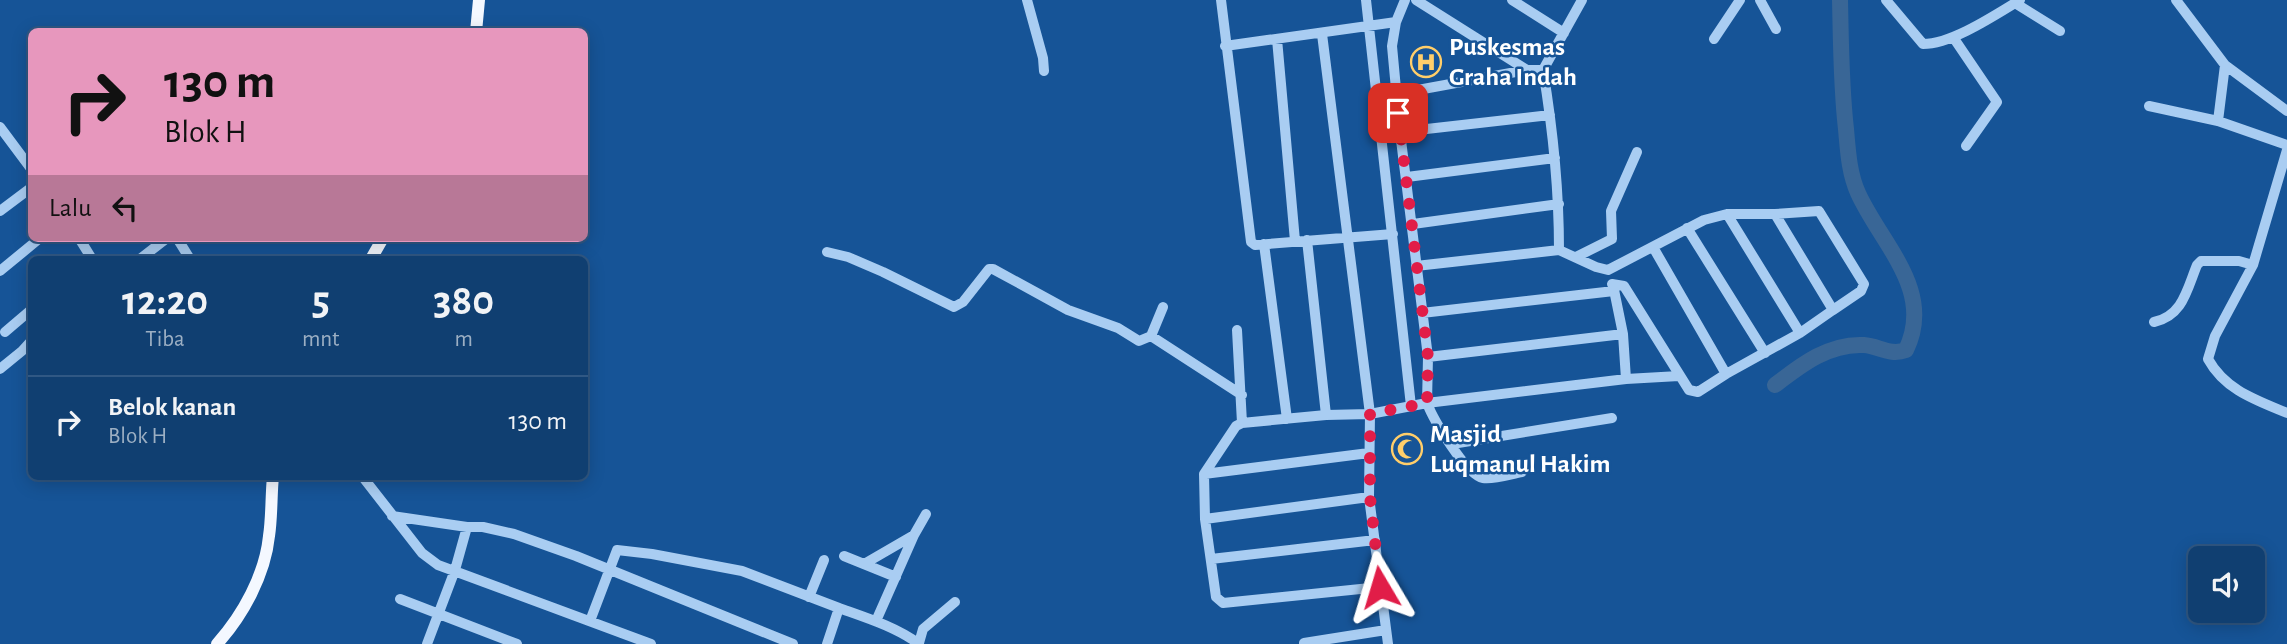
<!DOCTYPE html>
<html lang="id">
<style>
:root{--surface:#103f71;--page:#194676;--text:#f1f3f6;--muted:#9cafc3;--line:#305884}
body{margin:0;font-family:"Alegreya Sans",sans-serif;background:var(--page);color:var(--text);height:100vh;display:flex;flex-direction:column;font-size:26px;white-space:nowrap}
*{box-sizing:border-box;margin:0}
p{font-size:23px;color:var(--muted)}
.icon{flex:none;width:38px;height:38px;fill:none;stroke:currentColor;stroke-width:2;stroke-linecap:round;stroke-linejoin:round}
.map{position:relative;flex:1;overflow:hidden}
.sheet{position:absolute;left:28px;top:256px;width:560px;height:224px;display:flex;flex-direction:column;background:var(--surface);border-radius:10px;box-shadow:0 4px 18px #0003,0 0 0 2px var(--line)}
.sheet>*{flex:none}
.top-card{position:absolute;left:28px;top:28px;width:560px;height:214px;border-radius:10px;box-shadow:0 4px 18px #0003,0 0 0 2px var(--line);background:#e797bd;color:#111;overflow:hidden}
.fabs{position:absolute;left:2188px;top:546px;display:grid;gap:14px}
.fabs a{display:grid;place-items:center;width:77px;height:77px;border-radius:10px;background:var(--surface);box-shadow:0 4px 18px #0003,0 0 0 2px var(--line);font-size:35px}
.pin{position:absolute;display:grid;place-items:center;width:60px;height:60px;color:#fff;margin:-30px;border-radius:14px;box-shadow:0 4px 10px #0006}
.me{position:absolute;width:77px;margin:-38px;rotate:353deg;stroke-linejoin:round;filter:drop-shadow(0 0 5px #0008)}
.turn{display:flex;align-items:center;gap:24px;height:147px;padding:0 21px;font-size:32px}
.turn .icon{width:91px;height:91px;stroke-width:2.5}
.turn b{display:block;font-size:49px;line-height:60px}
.then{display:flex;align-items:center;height:66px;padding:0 21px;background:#0003;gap:14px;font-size:26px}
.eta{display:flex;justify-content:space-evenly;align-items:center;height:119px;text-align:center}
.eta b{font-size:42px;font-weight:700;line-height:49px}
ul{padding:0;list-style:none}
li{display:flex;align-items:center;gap:21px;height:91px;padding:0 21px;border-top:2px solid var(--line)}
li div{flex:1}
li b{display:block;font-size:26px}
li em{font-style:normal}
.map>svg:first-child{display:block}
</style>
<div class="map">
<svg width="2287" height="644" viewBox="0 0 2287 644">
<rect width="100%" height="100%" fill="#165497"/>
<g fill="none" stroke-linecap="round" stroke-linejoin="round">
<path stroke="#396696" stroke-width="16" d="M1775 385C1801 365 1829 343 1864 345 1879 346 1890 356 1906 350 1935 290 1881 244 1858 193 1849 173 1848 151 1846 129 1841 86 1841 43 1840 0"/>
<path stroke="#a9cdf2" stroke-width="10" d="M1027 0 1043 58 1044 71
M1221 0 1251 242 1255 245 1393 234
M1366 0 1411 406
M1416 0 1527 70
M1512 0 1564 33
M1760 0 1776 29
M1886 0 1923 44C1952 44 1995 15 2020 0
M2176 0 2225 65 2287 111
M2015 3 2060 31
M1322 34 1370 414 1326 415 1242 423 1236 426 1204 474 1205 519 1216 597 1223 603 1380 587
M1953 37 1997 102 1966 146
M1277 39 1295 241
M1714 39 1740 0
M1225 46 1396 22
M2225 65 2218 121 2287 145
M1543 70C1553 130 1559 189 1559 250L1596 267 1608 270 1704 220 1727 214H1775L1819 211 1864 284 1861 291 1833 310
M1543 70 1582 0
M1396 94 1527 70H1543
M2149 106 2218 121
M0 127 32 170
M1400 132 1550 115
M2287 150 2253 265 2215 336 2208 359C2225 390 2256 400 2287 413
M1407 177 1555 158
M0 211 32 187
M1727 214 1800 333
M1413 224 1559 204
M1687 228 1765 353
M79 238 92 259
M177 238 190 259
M1307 240 1326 415
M1264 244 1287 419
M1653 247 1726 374 1800 333 1833 310 1775 214
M827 252 848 257 883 272 954 307 963 302 989 269H993L1068 310 1118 328 1139 341 1151 336
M1576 257 1612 239 1611 211 1637 152
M140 259 167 238
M1416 266 1559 250
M0 271 40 238
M1612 284 1624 286 1689 390 1698 392 1726 374
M1613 285 1623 334 1626 379
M1163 307 1151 336 1242 395
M1422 313 1614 291
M2154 322C2183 316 2187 289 2197 265L2201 261H2239L2253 265
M1237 330 1242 423
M5 332 32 309
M1428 357 1623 334
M0 369 22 351 32 340
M1452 444 1612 418
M1522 472C1511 474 1493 480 1483 478 1466 475 1433 419 1427 403L1626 379 1679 376
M1204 474 1369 453
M362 476 422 553 438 565 651 644
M392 516 467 527H483L514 534 576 556 793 644
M1205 519 1369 497
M844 556 896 577
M1211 559 1375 540
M864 564 914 535
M809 597 824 560
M400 599 517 644
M590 621 617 550 652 554 742 571 839 608
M876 621 914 535 926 514
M919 643 923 629 955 602
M1304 643 1386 630
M427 644 455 570 467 527
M827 644 839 608C867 618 896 627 919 644
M1388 644 1369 497 1370 414 1427 403 1428 357 1400 132 1392 46 1396 22 1405 0"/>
<path stroke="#f4f8ff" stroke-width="12" d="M476 32 479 0
M371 259 383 238
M217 644C243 615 265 575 269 536 272 516 271 496 273 476"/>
</g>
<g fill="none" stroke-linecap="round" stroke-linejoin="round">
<path stroke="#e11d48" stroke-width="12" stroke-dasharray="0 21.6" d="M1380 587 1370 497V414L1427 403 1428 357 1398 113"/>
</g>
<defs>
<g id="hospital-ring" transform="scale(1.575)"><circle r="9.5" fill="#165497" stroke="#ffce6a" stroke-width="1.5"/><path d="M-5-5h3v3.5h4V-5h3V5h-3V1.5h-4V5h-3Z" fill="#ffce6a"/></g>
<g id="mosque-ring" transform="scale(1.575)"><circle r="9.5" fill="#165497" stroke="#ffce6a" stroke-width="1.5"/><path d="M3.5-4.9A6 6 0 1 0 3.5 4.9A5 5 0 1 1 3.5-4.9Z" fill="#ffce6a"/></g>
</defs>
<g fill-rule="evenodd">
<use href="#hospital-ring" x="1426" y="62"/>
<use href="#mosque-ring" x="1407" y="449"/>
</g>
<g text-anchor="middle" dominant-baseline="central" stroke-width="5" stroke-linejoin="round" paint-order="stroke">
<g font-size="26" font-weight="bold" fill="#fff" stroke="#165497" text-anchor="start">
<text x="1449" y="47">Puskesmas<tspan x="1449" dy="30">Graha Indah</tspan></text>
<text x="1430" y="434">Masjid<tspan x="1430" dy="30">Luqmanul Hakim</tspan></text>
</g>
</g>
</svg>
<div class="fabs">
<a><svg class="icon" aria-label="sound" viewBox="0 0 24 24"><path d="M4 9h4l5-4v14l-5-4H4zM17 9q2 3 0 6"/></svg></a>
</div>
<div class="pin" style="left:1398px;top:113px;background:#d93025"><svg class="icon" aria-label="arrive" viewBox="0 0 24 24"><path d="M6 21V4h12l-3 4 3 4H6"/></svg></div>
<svg class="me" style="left:1380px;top:587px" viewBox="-20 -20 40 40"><path d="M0-17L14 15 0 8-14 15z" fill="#e11d48" stroke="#fff" stroke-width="4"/></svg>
<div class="top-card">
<div class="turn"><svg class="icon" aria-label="right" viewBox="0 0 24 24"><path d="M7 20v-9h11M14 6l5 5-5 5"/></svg><div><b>130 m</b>Blok H</div></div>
<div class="then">Lalu<svg class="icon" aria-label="left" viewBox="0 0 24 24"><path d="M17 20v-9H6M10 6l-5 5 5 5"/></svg></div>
</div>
<section class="sheet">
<div class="eta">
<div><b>12:20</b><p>Tiba</p></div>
<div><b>5</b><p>mnt</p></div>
<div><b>380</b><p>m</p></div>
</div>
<ul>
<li><svg class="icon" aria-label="right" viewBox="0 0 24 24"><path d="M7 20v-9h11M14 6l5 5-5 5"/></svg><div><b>Belok kanan</b><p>Blok H</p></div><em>130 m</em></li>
</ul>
</section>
</div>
